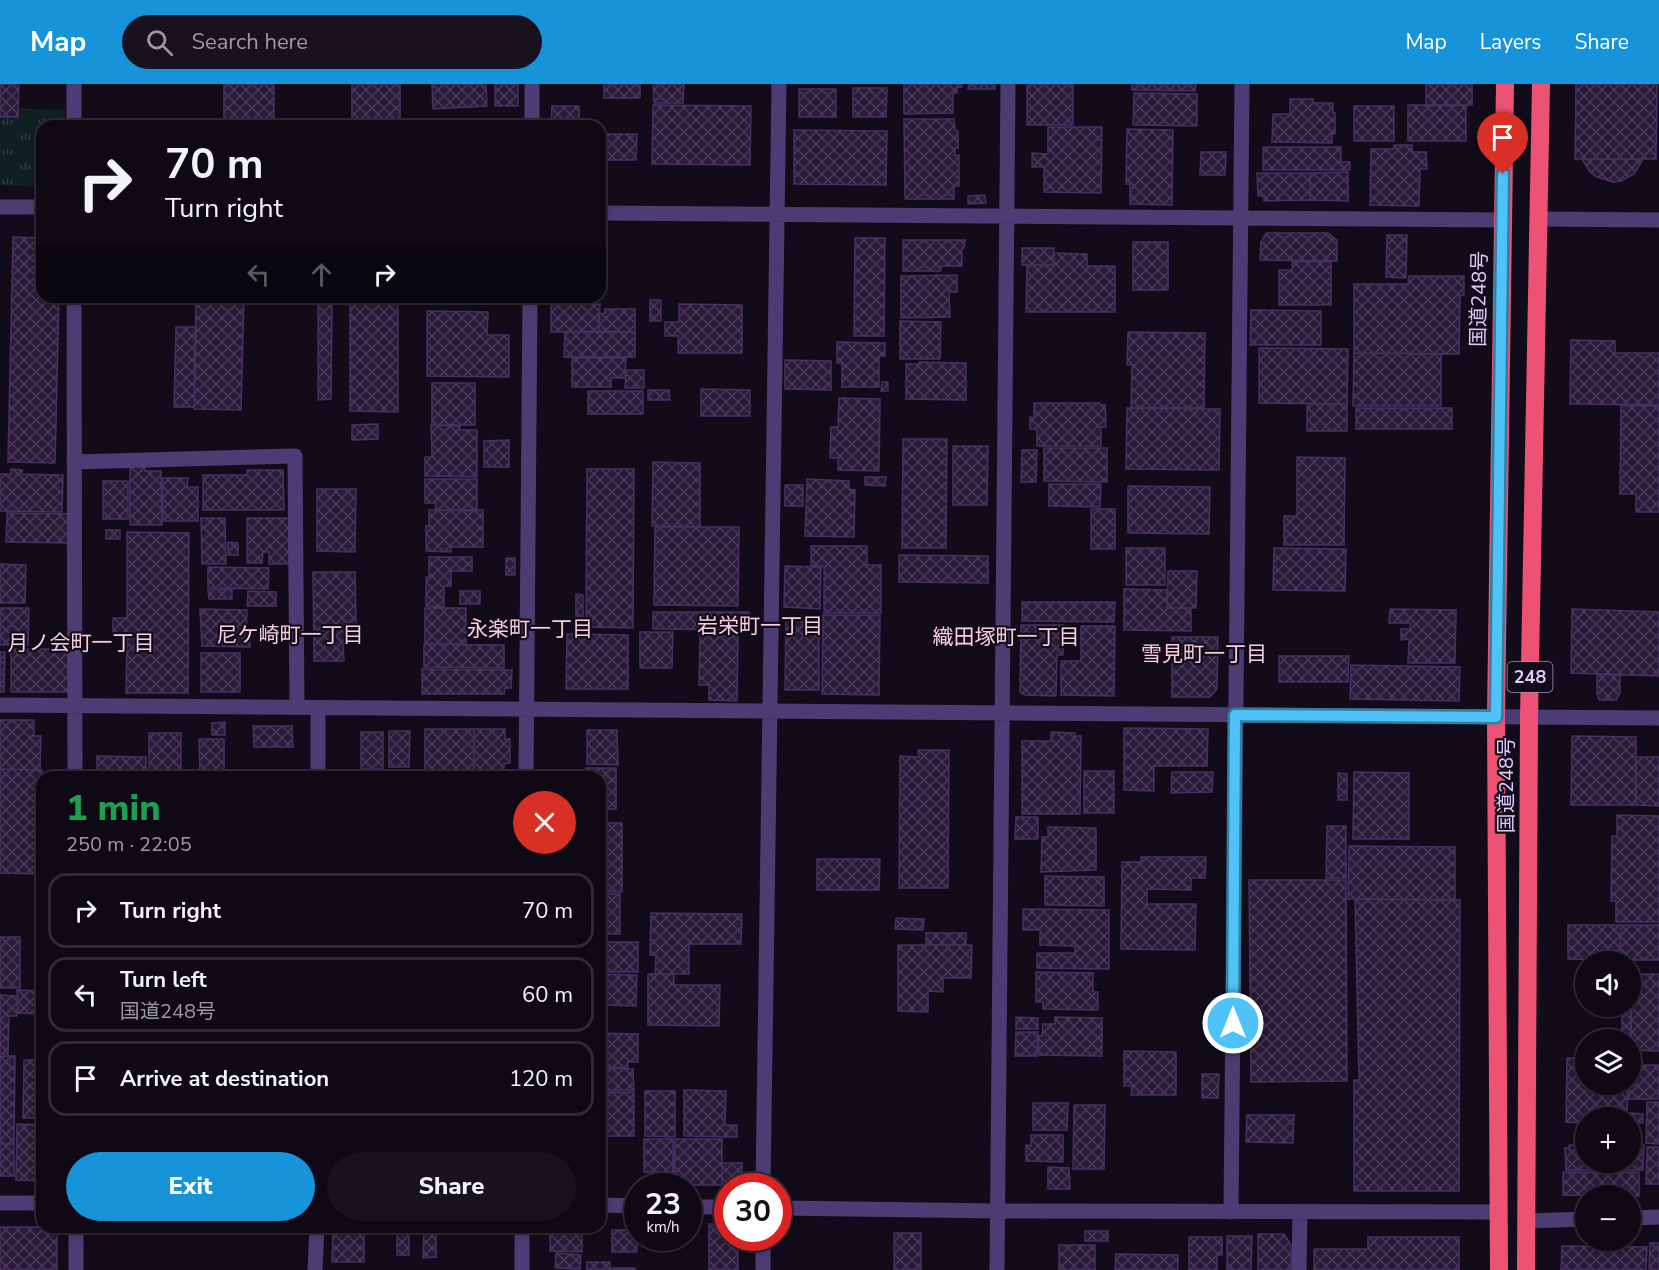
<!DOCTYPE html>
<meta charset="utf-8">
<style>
:root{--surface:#0e0914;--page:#17121d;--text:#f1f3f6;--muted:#9b9aa0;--line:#2e2a34;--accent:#1793da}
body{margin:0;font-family:"Nunito Sans","Noto Sans JP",sans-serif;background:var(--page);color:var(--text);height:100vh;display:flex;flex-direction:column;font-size:22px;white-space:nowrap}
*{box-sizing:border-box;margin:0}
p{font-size:20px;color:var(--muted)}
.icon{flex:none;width:33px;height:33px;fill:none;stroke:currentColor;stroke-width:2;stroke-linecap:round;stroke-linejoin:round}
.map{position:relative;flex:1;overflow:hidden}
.side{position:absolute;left:36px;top:687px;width:570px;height:462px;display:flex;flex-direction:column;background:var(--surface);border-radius:18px;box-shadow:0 3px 9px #0003,0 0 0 2px var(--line)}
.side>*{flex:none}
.hud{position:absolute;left:36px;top:36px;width:570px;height:183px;border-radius:18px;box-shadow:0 3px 9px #0003,0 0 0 2px var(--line);background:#0e0914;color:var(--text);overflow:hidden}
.tools{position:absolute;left:1575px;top:867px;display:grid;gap:12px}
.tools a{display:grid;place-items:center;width:66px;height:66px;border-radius:50%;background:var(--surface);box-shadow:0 3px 9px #0003,0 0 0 2px var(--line);font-size:30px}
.speed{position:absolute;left:624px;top:1089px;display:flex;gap:12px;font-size:30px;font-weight:700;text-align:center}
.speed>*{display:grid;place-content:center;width:78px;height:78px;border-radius:50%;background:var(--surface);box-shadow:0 3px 9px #0003,0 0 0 2px var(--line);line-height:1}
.speed small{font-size:15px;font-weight:400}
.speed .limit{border:9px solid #d22;background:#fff;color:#111}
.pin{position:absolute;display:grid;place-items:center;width:51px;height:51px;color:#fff;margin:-62px -26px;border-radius:50% 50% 50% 0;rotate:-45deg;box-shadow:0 0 6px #0007}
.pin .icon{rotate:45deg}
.me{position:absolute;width:66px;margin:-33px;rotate:0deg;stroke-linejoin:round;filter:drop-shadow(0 0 4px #0008)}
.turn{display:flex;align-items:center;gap:21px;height:126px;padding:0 30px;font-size:27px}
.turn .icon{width:78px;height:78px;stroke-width:2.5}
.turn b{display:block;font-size:42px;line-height:51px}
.lanes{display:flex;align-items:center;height:57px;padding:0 30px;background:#0003;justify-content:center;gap:30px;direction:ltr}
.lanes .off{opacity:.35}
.round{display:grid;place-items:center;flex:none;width:63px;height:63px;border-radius:32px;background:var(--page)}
.head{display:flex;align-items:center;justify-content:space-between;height:102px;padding:0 30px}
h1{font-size:36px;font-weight:800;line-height:45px;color:#1e9e55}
.cta{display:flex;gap:12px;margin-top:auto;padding:12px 30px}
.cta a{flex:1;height:69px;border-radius:36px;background:var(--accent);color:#fff;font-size:24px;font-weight:800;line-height:69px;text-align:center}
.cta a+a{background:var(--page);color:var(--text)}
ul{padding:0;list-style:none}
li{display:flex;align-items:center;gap:18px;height:75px;margin:0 12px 9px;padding:0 18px;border:3px solid var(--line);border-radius:18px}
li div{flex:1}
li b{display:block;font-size:22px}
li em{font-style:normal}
header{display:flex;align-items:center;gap:36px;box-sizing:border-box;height:84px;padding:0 30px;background:var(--accent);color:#fff}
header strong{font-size:28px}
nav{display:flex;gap:33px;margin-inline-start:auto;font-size:21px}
.search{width:420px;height:54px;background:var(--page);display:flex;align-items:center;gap:15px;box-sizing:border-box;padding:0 21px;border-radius:33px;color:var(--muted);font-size:22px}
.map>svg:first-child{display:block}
</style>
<header>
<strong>Map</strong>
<div class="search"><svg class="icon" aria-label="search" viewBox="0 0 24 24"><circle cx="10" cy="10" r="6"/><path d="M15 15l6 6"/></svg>Search here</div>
<nav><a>Map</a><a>Layers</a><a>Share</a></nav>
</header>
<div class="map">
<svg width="1659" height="1186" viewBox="0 0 1659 1186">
<defs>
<pattern id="park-tufts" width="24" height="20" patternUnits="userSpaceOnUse" patternTransform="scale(1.5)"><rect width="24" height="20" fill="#101f23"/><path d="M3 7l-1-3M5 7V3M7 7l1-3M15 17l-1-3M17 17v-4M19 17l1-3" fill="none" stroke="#323e44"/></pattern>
<pattern id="building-cross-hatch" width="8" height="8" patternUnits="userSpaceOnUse" patternTransform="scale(1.5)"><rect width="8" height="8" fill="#291b39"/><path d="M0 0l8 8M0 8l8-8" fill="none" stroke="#483b57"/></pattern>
</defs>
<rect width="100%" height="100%" fill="#120c1a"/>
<path fill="url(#park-tufts)" d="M0 24 65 26V42H42V103L0 101Z"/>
<path fill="url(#building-cross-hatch)" stroke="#472f63" stroke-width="1.5" d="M0 0H19L18 33H0Z
M224 0H274V42H224Z
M352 0H400V42H352Z
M432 0H486L487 22 433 25Z
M495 0H518V22H495Z
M604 0H640V14H604Z
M653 0H684L683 19H654Z
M904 0H962V3H957V9H953V29L904 30Z
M969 0H995V5H968Z
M1027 0H1073V41H1027Z
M1132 0H1196L1195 7 1132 6Z
M1426 0H1472V21L1426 22Z
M1576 0H1657L1656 75H1575Z
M853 4H887L886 33H853Z
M799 5H836V33H799Z
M1134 9 1197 10V42L1133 41Z
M1290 15H1313V19H1333V29H1335V50H1332V59L1272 58 1273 30H1290Z
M653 21 751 22 750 81 652 80Z
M1408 21H1466V57H1408Z
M552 22H579V42H551Z
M1354 22H1394V57H1354Z
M904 35H954L955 46 958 47V64H955V72L959 71V102H954V115H905Z
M169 38H195V42H169Z
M1048 43H1102L1101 109 1044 108V83H1032V69L1048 70Z
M1127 45 1173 46 1172 121 1130 120V100H1126Z
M794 46 887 47 886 101 794 100Z
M600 50H637L636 76H600Z
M1394 61H1412V68H1426L1427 85H1420L1419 122 1370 121 1371 65H1394Z
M1263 63H1341V78H1350V86H1263Z
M1201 68H1226L1225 91H1200Z
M1582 75H1643L1634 90 1621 97 1613 98 1597 93 1590 88Z
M1348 88V117L1310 116V89Z
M1257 89H1310V116L1264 117V112H1258Z
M985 111 986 119 968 120V112Z
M1266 149H1328L1337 156V177L1260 176 1261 158Z
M1387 151H1407L1406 194 1386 193Z
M13 153 42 154V213H59L55 379 8 378Z
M855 154H885L884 252H854Z
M903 156H965L964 164H962V182H941V187H903Z
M1133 158H1168V206H1133Z
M1022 164H1054L1053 181H1022Z
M1054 169 1087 170V182H1115V228H1026L1027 181H1053Z
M1292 177 1331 178V221H1279V186H1292Z
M957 191V208H949L950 233 901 234V192Z
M1409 192H1464V211L1460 212 1459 270 1354 269V200H1408Z
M196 213H244L241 326 194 325Z
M318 213H332L331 315 318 316Z
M350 213H398V328L350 327Z
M429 213H477V219L429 218Z
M650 216H661V237H650Z
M600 220 599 247 551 248V221Z
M679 220 742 221V269H678V252H665V238H679Z
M605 225H635V248L599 247V230L605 229Z
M1251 226 1321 227V261H1250Z
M427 227 488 228 487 251H509V293L427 292Z
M900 237 941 238 940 275H900Z
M176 243H196L194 323H174Z
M565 248H635V273H564Z
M1128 248 1205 249 1204 324H1131L1132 281H1127Z
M1571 256 1615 257V269H1659V321L1570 320Z
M837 258 885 259V272H879V303H842V279H837Z
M1259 264 1348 265 1347 320 1259 319Z
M1354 269 1441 270V322H1353Z
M572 274H626L625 294H611V303H572Z
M785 276 831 277V306L785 305Z
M919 278 966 279V316L906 315V280H919Z
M626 286H644V304H625Z
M882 298H888V307H881Z
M432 299H475V341H432Z
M701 305 750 306V332H701Z
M648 306H669L670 316H648Z
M588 307H643V330H588Z
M839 314 880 315 879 387 838 386V374H830L831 343H838Z
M1034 319H1100V321H1105L1106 343H1101V362H1037V345H1030V333L1034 334Z
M1307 320H1347V347H1307Z
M1621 322H1659V428H1636V410H1620Z
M1127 324 1220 325 1219 386 1126 385Z
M1356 324H1452V345H1356Z
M378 340V355L352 356V341Z
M431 341 460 342V346H477V393L425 392V373H432Z
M903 355H947L946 464H902Z
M509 356V383H484V357Z
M953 362H988L987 421H953Z
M1044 364H1107V398L1044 397Z
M1022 366H1037L1036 398H1021Z
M1297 373 1345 374 1344 461H1284V432H1297Z
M653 378 700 379V443L652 442Z
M130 380H145V387H161L162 441H130Z
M11 385 22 386V390L63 391 62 428 0 427V390H11Z
M587 385H634L633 544 586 543Z
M247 386H283L284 426H203V391H247Z
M865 393H886L885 402 865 401Z
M162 394H188L187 403H198V437H163Z
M425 395H477V427L435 426 436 419H425Z
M807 395 849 397V405L855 406 854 453 805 452Z
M103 397H128V435H103Z
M1049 400H1101L1100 423 1049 422Z
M785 401H803V422H785Z
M1128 402 1210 403 1209 450 1128 449Z
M317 405H356L355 468 317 467Z
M1091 425H1115V465H1091Z
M429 426H483V463H451V468L426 467V442H429Z
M7 429 71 430V459L6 458Z
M201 434H225L226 480H202Z
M247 434H289V480H269V468H263L262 479H247Z
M655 443H739L738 522 654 521Z
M106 446H120V455H106Z
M127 448 189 449 188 609H126L127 552 113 551V534H127Z
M228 458 238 459V471H228Z
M811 462H867V481H881V529H824V482L811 481Z
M1126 464H1165V501H1126Z
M1274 464 1346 465 1345 507 1273 506Z
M899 471 988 472V499L899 498Z
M429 473H472V487H451V502H444V523L426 522V493H429Z
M506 474H515V491H506Z
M0 480 26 481 25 519H0Z
M785 482 821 483 820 525 784 523Z
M208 483 269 484 268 505 208 504Z
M1168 487H1197L1196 524H1167Z
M313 488H355L356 540H350V559L343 560 344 577H314Z
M1124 505 1167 506V524H1191V547L1124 546Z
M208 506H232V515H209Z
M248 507 276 508V522H247Z
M460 507H480V520H460Z
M576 510 583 511V532H576Z
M1022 518H1115L1114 538 1022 537Z
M0 524H29L28 561H0Z
M425 524H466V560H425Z
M200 525 247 526 246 551H250V563L202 562Z
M1390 525 1456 526 1455 579H1408L1409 555 1401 556V545H1410V539H1389Z
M1572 525 1659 528V592L1571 589Z
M653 528H749V546L653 545Z
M823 531H880L879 611 822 610Z
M786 532H819V606H785Z
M1021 541H1064L1063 571H1057L1056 612 1025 611 1020 608Z
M1081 542H1115L1114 612 1061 611V577H1081Z
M640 548H673L672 584H640Z
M567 550 628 551V605H566Z
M700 552H738L737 617 709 616V601H699Z
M1172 553H1218L1217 605 1210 613H1172Z
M424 560 504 561V584L424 583Z
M11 565H73V602L66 608H11Z
M0 568H5L4 608H0Z
M201 569H240V608H201Z
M1279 572H1349L1348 598H1279Z
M1351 581 1460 583 1459 617 1350 615Z
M422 585 512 586 511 604H505L504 610H422Z
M1597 590 1620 591V609L1616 616H1599L1597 610Z
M0 636H34V652H41L40 686 0 685Z
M225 638V651H212V639Z
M253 642H292L293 663H254Z
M1124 644 1208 645 1207 682H1154V707L1124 706Z
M425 645H474V688H425Z
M474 645H505V655H510V679L504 680V688H474Z
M587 646H617L618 681 587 680Z
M389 647H410L409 683H389Z
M361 648H383V685H361Z
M1051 648 1075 649V652H1081L1080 730H1022V657H1051Z
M149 649H181V691H189V693H149Z
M1572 652 1636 653V721H1571Z
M199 655H224V693H200Z
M918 666H949L948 804H899L900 672 919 673Z
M97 672 146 673V693H97Z
M1636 673H1659V722L1636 721Z
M586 684H616V725H600V693H586Z
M0 685 42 686 41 790 0 789Z
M1084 687H1114V729H1084Z
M1172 688H1213L1212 708 1171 709Z
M1354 688 1409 689V755H1353Z
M1338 689 1347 690V716H1338Z
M329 690H357V693H329Z
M360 690H396V693H360Z
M425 690H485V693H425Z
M225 691 271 692V693H225Z
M1617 731 1659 732V838H1616V817H1611L1612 752H1617Z
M1016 733H1038V755H1015Z
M600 739H622V808H600Z
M1327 742H1346V794H1326Z
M1048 743 1096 744V786L1041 788 1042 753H1048Z
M1349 762 1455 763V816L1348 815Z
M1141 773H1206L1205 794H1191V806L1147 805V820H1196L1195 866 1121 865 1122 778H1141Z
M817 775H880L879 806H817Z
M1045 792 1104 793V822L1045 821Z
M1249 796H1346L1347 997 1251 998Z
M600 810H620V850H600Z
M1355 815 1460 816 1459 1107H1354V996H1359Z
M1023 825 1109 826V885L1037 884V869H1075V862L1040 861V846H1023Z
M651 829 742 830 741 860H689V890H655L656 871H650Z
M896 834 924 835 923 846 895 845Z
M1568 841H1621L1620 876 1568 875Z
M1621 841H1659V876H1620Z
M926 849H966V861H926Z
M0 853H20V904H0Z
M600 857H603L602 887H600Z
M606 858H638V888H605Z
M898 861H972L971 894H943V908L928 907V928L898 927Z
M1036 888 1093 889V908H1098V926L1043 925V918H1036Z
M600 890 637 891 636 922 602 921Z
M648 890H674V901H720L719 942 648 941Z
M1632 890H1659V967L1631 966Z
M1630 903 1631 966H1633V979H1630V956H1622V922H1630Z
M17 906 42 907V930L18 929Z
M0 911 18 912 17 932H9L8 970H0Z
M1016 933 1038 934V945H1016Z
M1055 933 1102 934V972L1039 971 1038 952H1042L1043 940H1055Z
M1016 948H1038L1037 972H1015Z
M600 949 638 950V978H628V984L600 983Z
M1124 967 1176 968V1011H1131L1132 1002H1124Z
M0 972H15L14 1060H0Z
M1567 974H1586V1000H1628L1627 1034H1586V1039L1566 1038Z
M24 976H42V1034H23Z
M1637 981H1659V1015H1629V1002H1636Z
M600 984 633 985 634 1006H600Z
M1202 990H1219L1218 1014H1202Z
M684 1006 726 1007 725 1041H737V1053L684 1052Z
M645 1007H675V1053L645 1052Z
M601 1008H634V1052H600Z
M1647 1018H1659V1060L1646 1059Z
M1033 1019H1068L1067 1046H1033Z
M1074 1021H1105L1104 1085H1073Z
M1630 1029 1643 1030V1039L1630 1038Z
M1247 1031H1294L1293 1059 1246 1058Z
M17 1040 42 1041V1097L16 1096Z
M1031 1051H1063V1078L1026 1077V1061L1031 1062Z
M644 1055H673V1088H644Z
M675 1055H722V1101H674Z
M0 1060H14V1092H0Z
M1569 1061H1586V1078H1630V1061H1644L1643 1086H1566L1565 1064H1569Z
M1647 1063H1659V1100H1646Z
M722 1079H742V1102L722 1101Z
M1048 1083 1069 1084 1070 1105H1048Z
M1563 1088H1639V1112L1563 1111Z
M709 1140H728V1154H738V1186H709Z
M0 1143H57V1186H0Z
M333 1145H364V1178H332Z
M397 1145H409V1171H397Z
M424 1145H436V1173L423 1174Z
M550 1146H582V1168L550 1167Z
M612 1146H637V1168H612Z
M1085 1147H1108V1157H1085Z
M894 1149H921V1186H894Z
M1258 1150H1284L1291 1161V1186H1258Z
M1227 1152H1252L1251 1186H1227Z
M1189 1153H1222V1171H1217V1186H1189Z
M1368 1153H1459V1186H1314V1165H1368Z
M1650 1159H1659V1186H1649Z
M1059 1161H1095V1186H1059Z
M1562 1162 1647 1163 1646 1186H1561Z
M556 1169 581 1171 580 1185 555 1184Z
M1116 1170 1178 1171V1186H1115Z
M587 1178H610V1184H635V1186H587Z"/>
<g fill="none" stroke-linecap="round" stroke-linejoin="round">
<path stroke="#4d3c74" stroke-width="15" d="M74 0V42
M532 42V0
M0 123H42
M600 129 1503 136
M1538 135 1659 136
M74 213 75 693
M74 378 295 372 297 623
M0 621 1659 634
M318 693V624
M526 693 530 213
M763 1102 779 0
M0 1119H42
M600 1121 638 1122
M688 1123H728
M778 1124 999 1127 1500 1128
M1231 1128 1242 0
M1630 1134 1659 1133
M1527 1137 1586 1135
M76 1143V1186
M522 1143V1186
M315 1186 317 1143
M763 1186V1154
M997 1186 1008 0
M1299 1186 1300 1128"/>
<path stroke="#ed5274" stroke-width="18" d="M1499 1186 1496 633 1505 0
M1526 1186 1529 634 1541 0"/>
</g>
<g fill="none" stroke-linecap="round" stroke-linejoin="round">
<g stroke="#337fa1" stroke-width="15">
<path id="route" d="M1233 939 1235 631 1496 633 1503 90"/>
</g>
<use href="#route" stroke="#4fc3f7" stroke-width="10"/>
</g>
<g text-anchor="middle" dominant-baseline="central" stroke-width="4.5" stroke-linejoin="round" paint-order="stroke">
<rect fill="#120c1a" stroke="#a092b7" stroke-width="1.5" x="1507.5" y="578" width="45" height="30" rx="4.5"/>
<g font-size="18" font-weight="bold" fill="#ddcbfa">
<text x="1530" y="593">248</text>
</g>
<g font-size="20" fill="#ddcbfa" stroke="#120c1a">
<text transform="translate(1479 215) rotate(-89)">国道248号</text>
<text transform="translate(1506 701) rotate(-90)">国道248号</text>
</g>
<g font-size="21" fill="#facddd" stroke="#120c1a">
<text x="760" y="542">岩栄町一丁目</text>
<text x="530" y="545">永楽町一丁目</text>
<text x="290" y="551">尼ケ崎町一丁目</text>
<text x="1006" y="553">織田塚町一丁目</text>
<text x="81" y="559">月ノ会町一丁目</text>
<text x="1204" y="570">雪見町一丁目</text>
</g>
</g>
</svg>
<div class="tools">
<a><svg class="icon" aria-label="sound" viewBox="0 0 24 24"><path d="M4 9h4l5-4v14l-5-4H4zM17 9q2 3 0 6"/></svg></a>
<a><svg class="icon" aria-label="layers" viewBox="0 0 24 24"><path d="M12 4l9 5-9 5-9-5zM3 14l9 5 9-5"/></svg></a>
<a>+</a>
<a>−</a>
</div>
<div class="speed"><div>23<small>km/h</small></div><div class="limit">30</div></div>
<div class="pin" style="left:1503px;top:90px;background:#d93025"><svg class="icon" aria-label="arrive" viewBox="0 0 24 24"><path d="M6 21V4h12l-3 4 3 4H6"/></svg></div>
<svg class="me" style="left:1233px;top:939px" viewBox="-20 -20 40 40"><circle r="17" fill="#4fc3f7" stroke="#fff" stroke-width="3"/><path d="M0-11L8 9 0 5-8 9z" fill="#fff"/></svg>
<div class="hud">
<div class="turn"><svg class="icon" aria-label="right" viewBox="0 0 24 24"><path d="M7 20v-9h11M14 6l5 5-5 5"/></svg><div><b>70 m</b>Turn right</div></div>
<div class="lanes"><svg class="icon off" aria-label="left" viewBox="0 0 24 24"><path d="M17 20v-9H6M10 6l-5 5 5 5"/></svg><svg class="icon off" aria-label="ahead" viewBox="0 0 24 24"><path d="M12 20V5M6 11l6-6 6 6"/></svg><svg class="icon" aria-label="right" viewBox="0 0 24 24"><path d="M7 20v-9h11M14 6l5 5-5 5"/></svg></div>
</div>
<section class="side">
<div class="head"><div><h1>1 min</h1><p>250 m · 22:05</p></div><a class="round" style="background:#d93025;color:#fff"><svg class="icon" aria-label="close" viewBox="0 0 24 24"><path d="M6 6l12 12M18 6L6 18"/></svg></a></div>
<ul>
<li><svg class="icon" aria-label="right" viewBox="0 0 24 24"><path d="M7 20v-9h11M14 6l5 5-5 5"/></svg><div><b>Turn right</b></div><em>70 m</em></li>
<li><svg class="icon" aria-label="left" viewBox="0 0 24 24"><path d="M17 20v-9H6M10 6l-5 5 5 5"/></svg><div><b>Turn left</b><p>国道248号</p></div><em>60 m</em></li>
<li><svg class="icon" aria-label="arrive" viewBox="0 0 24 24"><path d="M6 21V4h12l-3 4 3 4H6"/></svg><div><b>Arrive at destination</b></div><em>120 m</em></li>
</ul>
<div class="cta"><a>Exit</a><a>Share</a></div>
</section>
</div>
